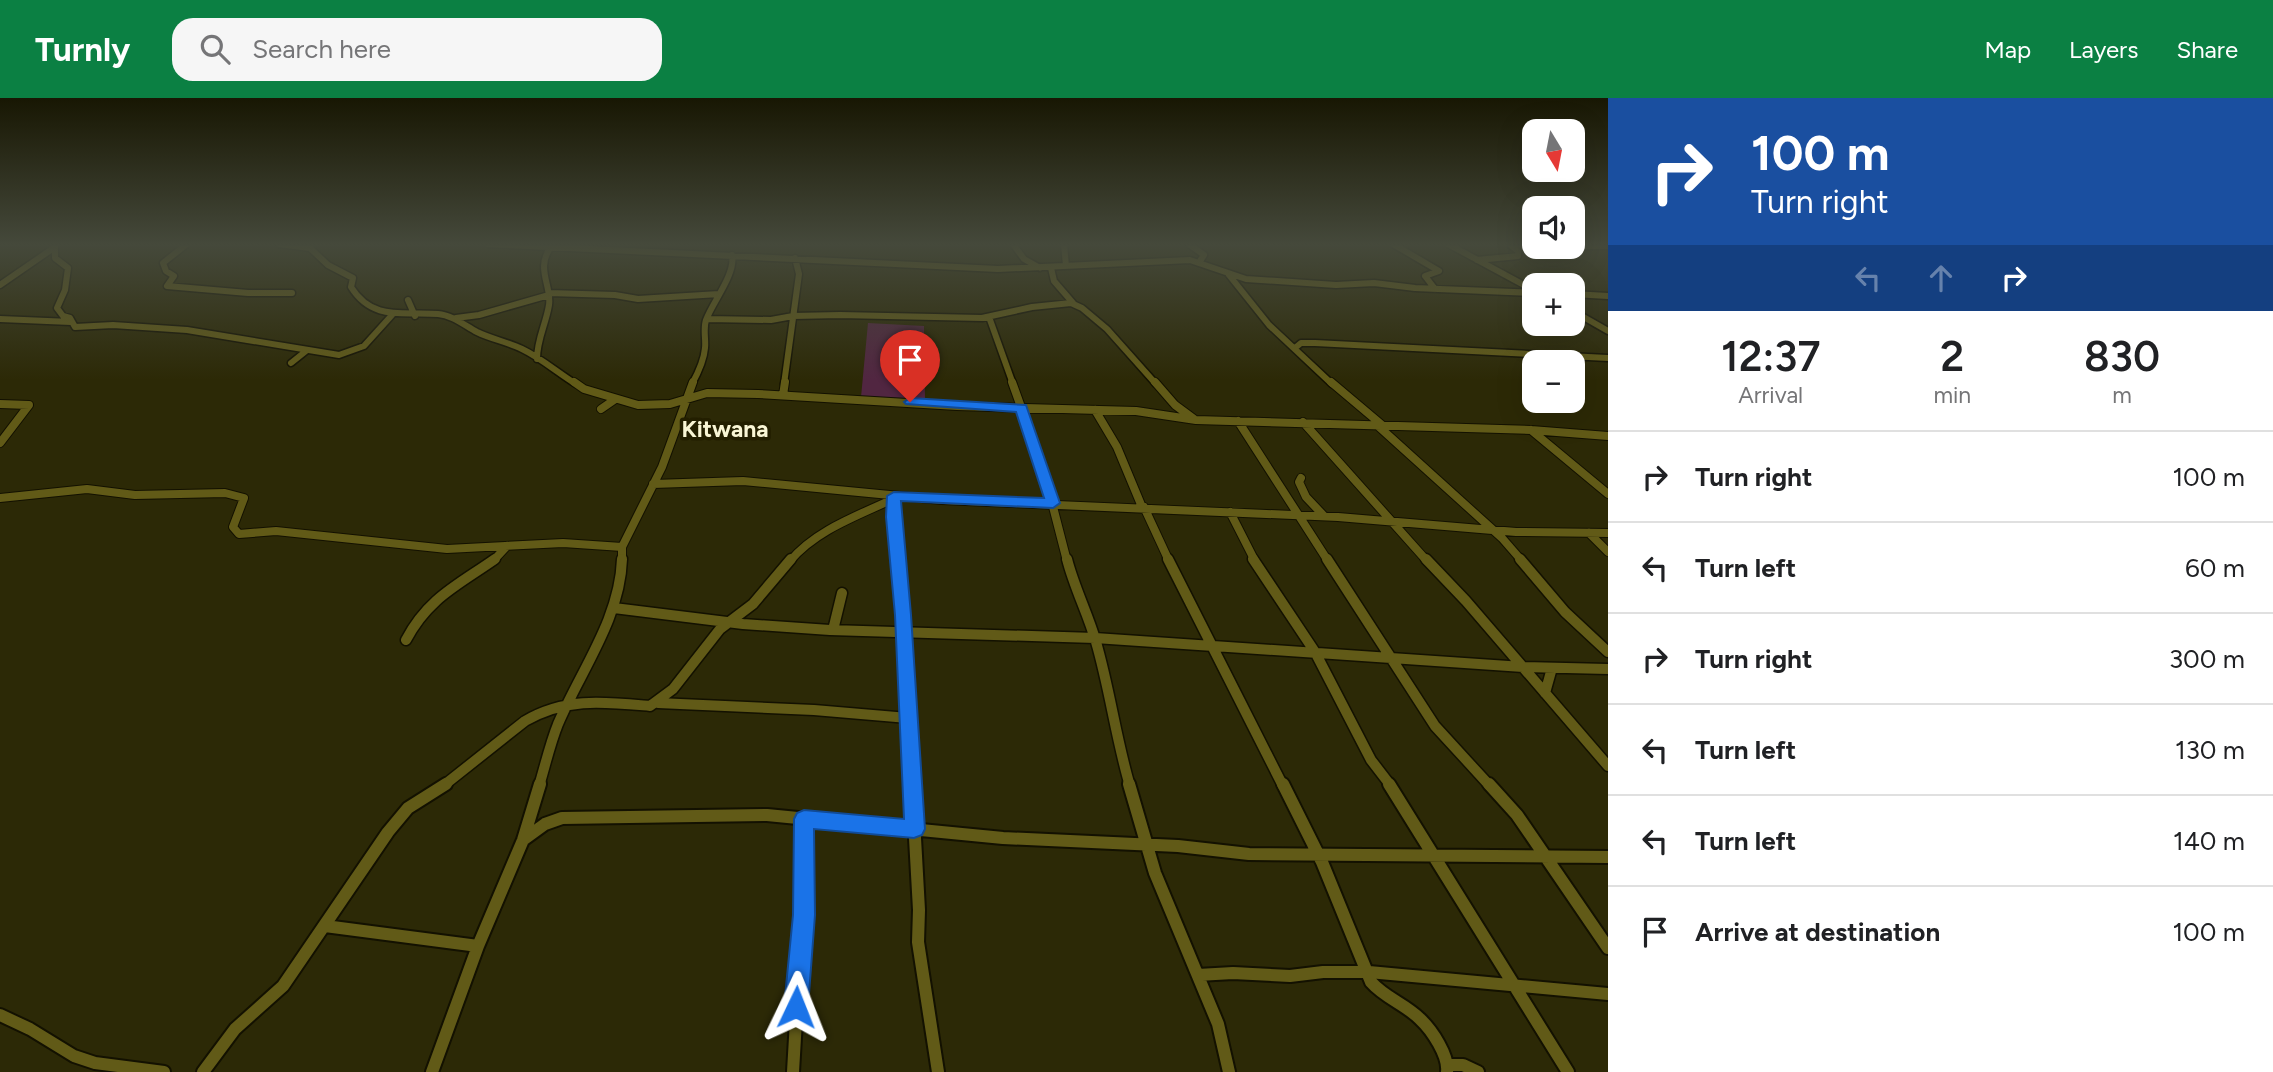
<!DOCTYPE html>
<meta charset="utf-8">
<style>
:root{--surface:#fff;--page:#f6f6f6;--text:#202124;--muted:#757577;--line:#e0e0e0;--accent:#0b8043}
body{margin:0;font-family:Figtree,sans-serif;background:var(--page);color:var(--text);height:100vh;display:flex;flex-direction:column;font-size:26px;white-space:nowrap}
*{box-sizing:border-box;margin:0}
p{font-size:23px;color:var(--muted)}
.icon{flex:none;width:38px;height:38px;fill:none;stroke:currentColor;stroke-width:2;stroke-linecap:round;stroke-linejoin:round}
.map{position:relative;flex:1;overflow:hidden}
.drawer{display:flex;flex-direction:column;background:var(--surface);width:665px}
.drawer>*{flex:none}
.guide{background:#1a4fa0;color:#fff;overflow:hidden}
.needle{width:46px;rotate:170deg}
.tools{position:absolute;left:1522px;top:21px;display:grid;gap:14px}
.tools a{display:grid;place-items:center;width:63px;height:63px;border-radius:14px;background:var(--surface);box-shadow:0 7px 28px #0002;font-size:35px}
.pin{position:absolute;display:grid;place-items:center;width:60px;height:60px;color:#fff;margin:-72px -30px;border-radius:50% 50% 50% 0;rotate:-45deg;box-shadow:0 0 7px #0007}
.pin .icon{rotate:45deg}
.me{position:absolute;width:77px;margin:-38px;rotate:2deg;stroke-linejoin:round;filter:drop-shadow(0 0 5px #0008)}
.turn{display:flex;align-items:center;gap:24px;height:147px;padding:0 28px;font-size:32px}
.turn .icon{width:91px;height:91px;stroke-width:2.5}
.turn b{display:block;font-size:49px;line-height:60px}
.lanes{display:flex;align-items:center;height:66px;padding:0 28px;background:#0003;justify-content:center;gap:35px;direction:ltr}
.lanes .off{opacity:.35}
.eta{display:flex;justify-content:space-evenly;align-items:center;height:119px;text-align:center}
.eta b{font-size:42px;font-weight:600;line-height:49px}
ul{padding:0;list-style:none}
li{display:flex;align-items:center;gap:21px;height:91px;padding:0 28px;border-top:2px solid var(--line)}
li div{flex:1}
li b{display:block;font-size:26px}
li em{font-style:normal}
header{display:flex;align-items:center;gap:42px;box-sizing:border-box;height:98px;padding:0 35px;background:var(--accent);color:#fff}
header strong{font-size:33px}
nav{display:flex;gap:38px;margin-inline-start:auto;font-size:24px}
.search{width:490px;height:63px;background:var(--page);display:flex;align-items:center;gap:18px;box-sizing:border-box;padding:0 24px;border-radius:21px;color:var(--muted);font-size:26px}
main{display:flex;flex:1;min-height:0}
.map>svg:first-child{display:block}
</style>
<header>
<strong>Turnly</strong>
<div class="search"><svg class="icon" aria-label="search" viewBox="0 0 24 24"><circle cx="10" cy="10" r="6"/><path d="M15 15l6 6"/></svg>Search here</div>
<nav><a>Map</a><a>Layers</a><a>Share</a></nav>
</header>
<main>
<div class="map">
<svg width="1608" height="974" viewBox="0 0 1608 974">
<rect width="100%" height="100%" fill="#2c2906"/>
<path fill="#512641" d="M868 225 924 228 925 302 861 299Z"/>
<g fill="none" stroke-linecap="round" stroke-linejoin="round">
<g stroke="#131101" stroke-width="9">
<path id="minor-far3" d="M55 146V160L68 170 65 192 57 210 63 218 70 220 75 229 113 227 187 232 339 257 364 248 392 217
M187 146 163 165 166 173 174 178 167 188 248 195H292
M279 146 310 150 328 167 353 180 351 189C373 224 404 213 438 216 452 217 464 227 477 234 491 241 508 244 522 251 541 260 558 275 576 286
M488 146 998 171 1190 162 1246 181 1336 187 1374 185 1415 190 1535 195
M1013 146 1024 161 1040 170
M1064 146 1066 168
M1189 146 1204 157 1200 163
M1393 146 1439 173 1425 178 1435 191
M1448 146 1533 192
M1511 146 1535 147
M1573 148H1608
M1477 162 1518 158V153L1509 146
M1051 170 1054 183 1073 205
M1229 177 1269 227 1332 286
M0 187 55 149
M549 195 615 197 638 201 719 196
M1573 196 1608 198
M408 202 415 218
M1573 213 1608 233
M989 219 1013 286
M456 220 479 217 549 197
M0 221 71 224
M707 221 771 222 793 218 840 217 982 220 1032 209 1071 205 1082 210 1107 231 1156 286
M1295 250 1301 245H1315L1608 260
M537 261C537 241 546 226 549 207 552 188 535 170 551 149
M291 265 306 253
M692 286C698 275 704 263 705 250 706 241 703 231 706 222 713 203 736 176 732 157
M784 286 799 176 795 160"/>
</g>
<g stroke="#131101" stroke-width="10">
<path id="minor-far2" d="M574 284 584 291 638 307 670 306 707 295 758 296 957 308 1136 313 1196 322 1531 332 1608 338
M1012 284 1043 370 1067 463
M1155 284 1175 307 1194 321
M1331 284 1382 327
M783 297 785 284
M0 306 29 307 0 345
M601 311 614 302
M1095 312 1117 349 1142 409
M1238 323 1328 463
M1303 324 1427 463
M1377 327 1502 440 1522 463
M1531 332 1608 396
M1301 380 1299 384 1306 399 1324 418
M653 386 743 383 942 402 1338 419 1516 434 1608 435
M894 398 893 419 897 463
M0 400 87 391 135 397 225 395 244 400 233 429 239 436 276 433 447 451 563 445 622 449
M1144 409 1169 463
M1230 414 1255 463
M1589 435 1608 454
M493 463 507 448
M622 463V449L662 369 693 284
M790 463C816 432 857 418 893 401"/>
</g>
<g stroke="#131101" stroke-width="13">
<path id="minor-far1" d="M897 461 912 688
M1067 461C1074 489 1088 516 1096 544 1110 592 1116 641 1130 688
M1168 461 1283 688
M1253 461 1315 554 1371 662 1391 688
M1327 461 1435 628 1490 688
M1426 461 1466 503 1608 668
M1520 461 1565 514 1608 554
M614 510 743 526 830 532 1095 540 1523 569 1608 571
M833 532 842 495
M406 542C428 500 458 487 495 461
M1545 595 1552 570
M658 605 814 612 908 620
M443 688 525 623C566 599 605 604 650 608L673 591 720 531 753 506 791 461
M539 688C545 668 550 646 558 626 581 572 620 521 622 461"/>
</g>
<g stroke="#131101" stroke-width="16">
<path id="minor" d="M912 686 919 812 918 844 938 974
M1129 686 1155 775 1218 926 1229 974
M1283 686 1322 764 1371 884C1385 900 1405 906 1420 921 1432 932 1449 958 1447 974
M1389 686 1568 974
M1489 686 1517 717 1608 850
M523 742 545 726 562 720 767 717 1003 740 1178 748 1249 756 1608 759
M325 828 478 848
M1198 877 1233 875 1290 878 1323 874H1369L1608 896
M0 917 30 931 74 958 95 965 164 974
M1448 967H1463L1478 974
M203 974 235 931 283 888 388 734 408 710 446 686
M432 974 478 848 523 742 540 686
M793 974 804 784V721"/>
</g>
<use href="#minor-far3" stroke="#615a17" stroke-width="6"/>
<use href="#minor-far2" stroke="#615a17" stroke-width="8"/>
<use href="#minor-far1" stroke="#615a17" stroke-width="10"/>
<use href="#minor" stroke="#615a17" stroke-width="12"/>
</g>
<linearGradient id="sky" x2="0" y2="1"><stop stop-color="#181703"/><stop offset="0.52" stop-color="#45493b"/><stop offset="1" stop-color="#45493b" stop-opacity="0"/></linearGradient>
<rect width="1608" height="282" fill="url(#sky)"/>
<path fill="#1a73e8" stroke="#114b97" stroke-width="2" d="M910 300 1026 307 1060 405 1053 410 901 403 911 517 925 731 922 737 914 740 814 731 815 817 808 909 804 917 796 921 787 917 784 909 793 817 794 721 797 715 804 712 904 721 895 517 886 419 887 398 894 394 1044 400 1016 314 906 306 904 304Z"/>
<g text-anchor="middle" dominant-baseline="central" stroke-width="7" stroke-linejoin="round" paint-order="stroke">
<g font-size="23" font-weight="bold" fill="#f9f6d5" stroke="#231f00">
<text x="725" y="331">Kitwana</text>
</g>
</g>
</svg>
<div class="tools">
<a><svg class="needle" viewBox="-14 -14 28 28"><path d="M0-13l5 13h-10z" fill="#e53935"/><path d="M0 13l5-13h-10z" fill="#757577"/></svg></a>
<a><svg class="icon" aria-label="sound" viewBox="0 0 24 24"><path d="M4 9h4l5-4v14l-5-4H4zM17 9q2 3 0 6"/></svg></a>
<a>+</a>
<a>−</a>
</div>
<div class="pin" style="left:910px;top:304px;background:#d93025"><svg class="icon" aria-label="arrive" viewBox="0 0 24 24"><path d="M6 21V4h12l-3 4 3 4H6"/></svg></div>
<svg class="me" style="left:796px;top:909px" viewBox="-20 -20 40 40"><path d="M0-17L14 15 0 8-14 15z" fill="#1a73e8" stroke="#fff" stroke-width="4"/></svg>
</div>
<section class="drawer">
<div class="guide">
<div class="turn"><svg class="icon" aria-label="right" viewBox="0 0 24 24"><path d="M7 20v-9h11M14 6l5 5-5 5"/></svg><div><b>100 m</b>Turn right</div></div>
<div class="lanes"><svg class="icon off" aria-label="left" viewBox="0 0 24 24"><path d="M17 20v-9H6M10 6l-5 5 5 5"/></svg><svg class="icon off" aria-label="ahead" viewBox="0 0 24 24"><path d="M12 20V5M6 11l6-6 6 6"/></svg><svg class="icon" aria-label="right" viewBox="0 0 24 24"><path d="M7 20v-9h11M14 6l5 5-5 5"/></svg></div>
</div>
<div class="eta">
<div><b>12:37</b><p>Arrival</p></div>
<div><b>2</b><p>min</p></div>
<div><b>830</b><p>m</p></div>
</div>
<ul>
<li><svg class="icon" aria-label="right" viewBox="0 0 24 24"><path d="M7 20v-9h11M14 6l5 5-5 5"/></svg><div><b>Turn right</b></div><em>100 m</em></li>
<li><svg class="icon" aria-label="left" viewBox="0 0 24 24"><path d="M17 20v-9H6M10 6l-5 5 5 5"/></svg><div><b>Turn left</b></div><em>60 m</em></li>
<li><svg class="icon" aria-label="right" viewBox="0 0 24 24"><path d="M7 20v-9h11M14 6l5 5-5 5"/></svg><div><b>Turn right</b></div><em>300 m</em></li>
<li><svg class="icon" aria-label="left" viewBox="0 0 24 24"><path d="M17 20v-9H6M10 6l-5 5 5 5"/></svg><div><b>Turn left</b></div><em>130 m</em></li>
<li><svg class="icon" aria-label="left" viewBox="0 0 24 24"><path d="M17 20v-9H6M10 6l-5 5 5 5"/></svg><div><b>Turn left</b></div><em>140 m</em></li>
<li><svg class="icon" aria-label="arrive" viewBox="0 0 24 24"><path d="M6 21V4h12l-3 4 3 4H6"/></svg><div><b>Arrive at destination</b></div><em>100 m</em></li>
</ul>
</section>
</main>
